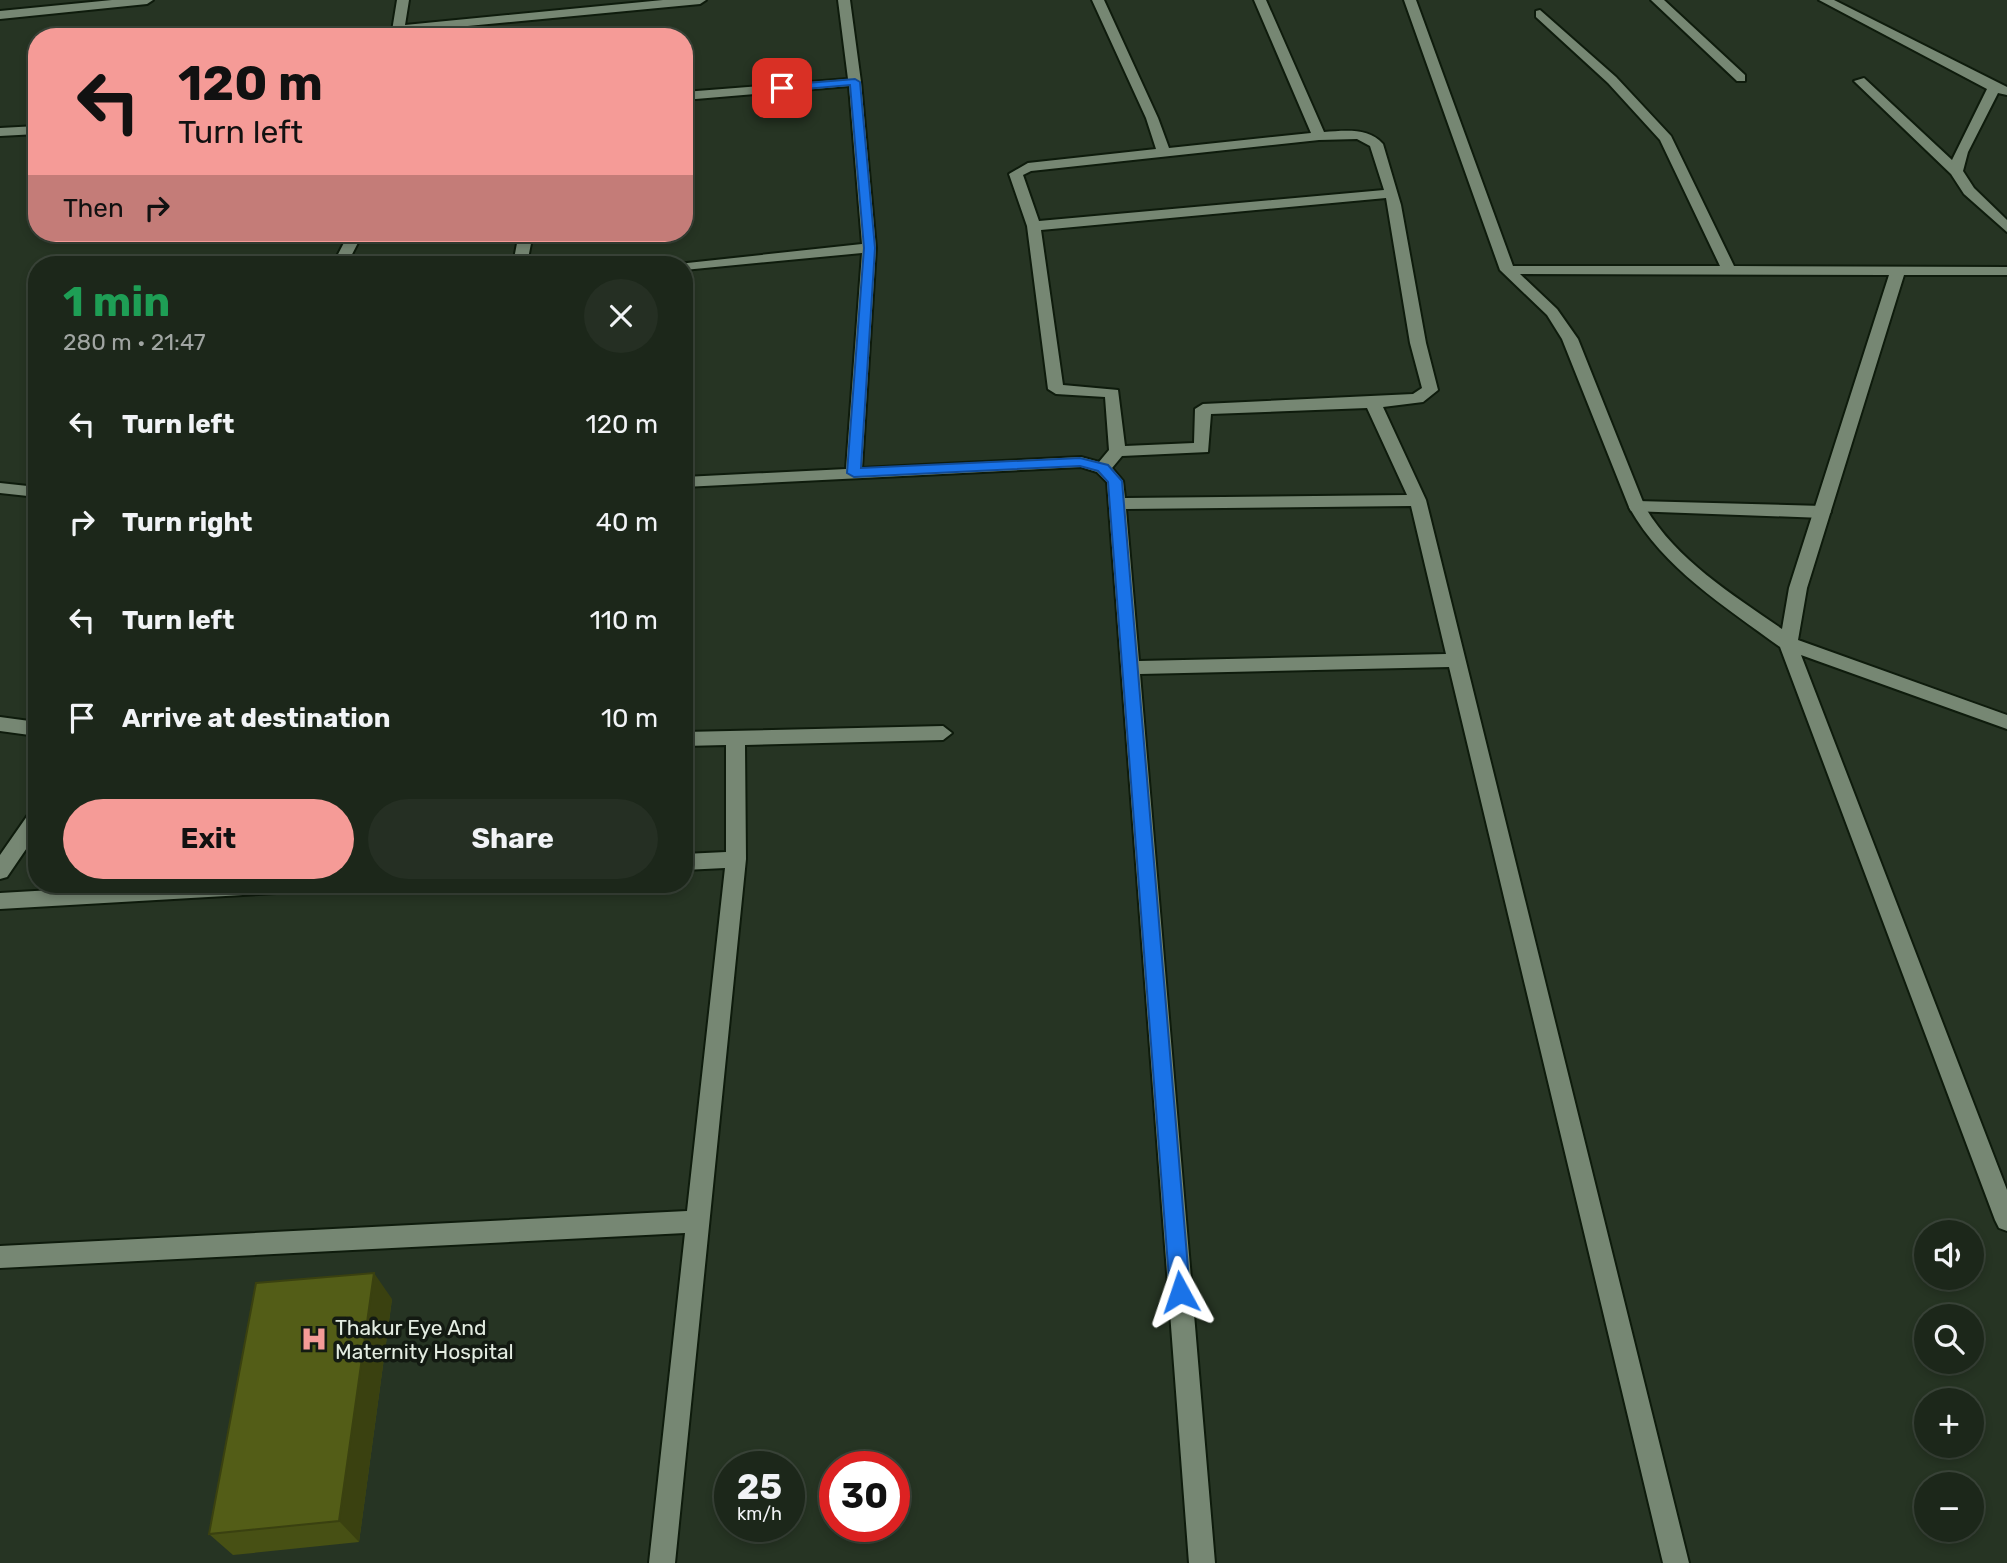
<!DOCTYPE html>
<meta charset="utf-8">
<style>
:root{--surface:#1c271a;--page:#252f23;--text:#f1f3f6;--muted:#a0a5a2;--line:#3a4439;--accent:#f59b97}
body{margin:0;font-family:Rubik,sans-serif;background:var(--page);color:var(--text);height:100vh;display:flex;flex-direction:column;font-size:26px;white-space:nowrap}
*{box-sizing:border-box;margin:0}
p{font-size:23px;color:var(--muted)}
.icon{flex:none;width:38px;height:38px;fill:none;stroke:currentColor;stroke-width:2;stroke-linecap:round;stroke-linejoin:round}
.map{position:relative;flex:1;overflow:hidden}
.sheet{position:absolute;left:28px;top:256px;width:665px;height:637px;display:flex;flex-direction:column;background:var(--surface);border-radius:28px;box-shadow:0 4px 10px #0003,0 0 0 2px var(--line)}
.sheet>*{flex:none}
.guide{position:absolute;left:28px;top:28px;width:665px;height:214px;border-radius:28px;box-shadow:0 4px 10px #0003,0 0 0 2px var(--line);background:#f59b97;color:#111;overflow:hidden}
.tools{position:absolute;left:1914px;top:1220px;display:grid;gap:14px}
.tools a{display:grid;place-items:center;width:70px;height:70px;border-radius:50%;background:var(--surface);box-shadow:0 4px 10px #0003,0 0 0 2px var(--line);font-size:35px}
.speed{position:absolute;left:714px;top:1451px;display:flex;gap:14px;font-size:35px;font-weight:700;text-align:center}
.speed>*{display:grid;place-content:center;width:91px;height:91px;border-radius:50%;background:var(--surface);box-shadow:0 4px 10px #0003,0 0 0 2px var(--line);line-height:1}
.speed small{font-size:18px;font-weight:400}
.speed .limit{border:10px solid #d22;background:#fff;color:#111}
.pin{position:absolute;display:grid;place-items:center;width:60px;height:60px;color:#fff;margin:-30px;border-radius:14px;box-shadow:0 4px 10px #0006}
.me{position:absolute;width:77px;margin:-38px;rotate:355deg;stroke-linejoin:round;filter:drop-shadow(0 0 5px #0008)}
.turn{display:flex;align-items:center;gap:24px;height:147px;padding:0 35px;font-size:32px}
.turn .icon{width:91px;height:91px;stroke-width:2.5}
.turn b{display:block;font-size:49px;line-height:60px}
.then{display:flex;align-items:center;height:66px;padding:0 35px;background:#0003;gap:14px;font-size:26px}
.round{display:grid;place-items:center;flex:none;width:74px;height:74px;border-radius:37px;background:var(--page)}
.overview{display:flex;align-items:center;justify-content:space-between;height:119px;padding:0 35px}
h1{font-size:42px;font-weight:700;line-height:52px;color:#1e9e55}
.action{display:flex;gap:14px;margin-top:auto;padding:14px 35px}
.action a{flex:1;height:80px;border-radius:42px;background:var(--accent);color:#111;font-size:28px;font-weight:700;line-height:80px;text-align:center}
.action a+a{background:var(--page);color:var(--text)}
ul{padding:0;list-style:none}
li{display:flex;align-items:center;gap:21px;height:98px;padding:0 35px}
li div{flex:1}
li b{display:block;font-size:26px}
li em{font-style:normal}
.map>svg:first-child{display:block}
</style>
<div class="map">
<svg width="2007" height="1563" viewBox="0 0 2007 1563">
<rect width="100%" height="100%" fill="#263423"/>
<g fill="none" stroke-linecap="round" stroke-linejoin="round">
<g stroke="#0e1b0c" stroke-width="4">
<path id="service" d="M1637 501 1823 506 1831 512 1823 518 1631 511 1629 507 1631 503Z"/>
</g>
<g stroke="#0e1b0c" stroke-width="4">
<path id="minor" d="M112 0H153L147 4 0 19V11Z
M397 0H409L405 25 663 0H706L700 4 404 32 403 37H391Z
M838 0H850L861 82 876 248 862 468 1081 457 1099 462 1109 450 1105 397 1056 394 1048 389 1027 226 1009 174 1028 163 1156 149 1146 118 1092 0H1104L1158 118 1169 148 1311 133 1254 0H1266L1324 132C1344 131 1368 127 1383 144L1401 205 1426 343 1438 390 1423 402 1383 407 1426 500 1689 1563H1663L1449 667 1140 674 1215 1563H1189L1107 482 1097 472 1081 467 684 487V477L846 469 862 253 684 270V264H678L862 244 849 86 684 100V92L848 79ZM1357 139 1370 146 1384 190 1039 221 1023 175 1031 171 1319 140ZM1386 198 1410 343 1422 388 1413 394 1203 404 1195 409 1194 443 1125 446 1118 390 1063 385 1041 230ZM1367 408 1407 495 1125 498 1123 481 1112 468 1122 456 1208 452 1211 414ZM1411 506 1446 654 1139 661 1126 509Z
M1404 0H1416L1513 266H1720L1660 140 1608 83 1536 17V11L1540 10 1616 77 1671 136 1734 266 2007 267V275H1904L1807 588 1798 640 2007 715V729L1801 655 2007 1190V1231L1999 1228 1995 1220 1780 647C1724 606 1663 568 1629 507L1562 339 1547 315 1500 270ZM1520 274 1889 275 1789 588 1782 629C1733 595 1676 560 1645 507L1578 339 1557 309Z
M1651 0H1664L1745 75V81H1737Z
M1819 0H1834L2007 87V95L1998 93 1968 152 1963 171 1974 188 2007 220V232L1964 194 1951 174 1854 81 1864 78 1952 160 1987 89Z
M37 126V134L0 136V128Z
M349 233H363L347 264H333Z
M519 233H533L527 264H513Z
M0 483 37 487V497L0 493Z
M0 717 37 722V736L0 731Z
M943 726 952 733 943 740 745 745 746 859 675 1563H649L685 1233 0 1268V1246L687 1211 725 868 684 870V854L726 852V745L684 746V732Z
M37 809V833L7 877 0 879V855L30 812Z
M157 884H304L301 890 294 892 0 909V893Z"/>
</g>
<use href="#service" fill="#768773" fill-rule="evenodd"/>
<use href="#minor" fill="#768773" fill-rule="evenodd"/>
</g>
<path fill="#475014" d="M392 1299 359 1542 233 1555 209 1534Z"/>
<path fill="#3a4110" d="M374 1273 392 1299 359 1542 339 1521Z"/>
<path fill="#535d17" stroke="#3a4110" stroke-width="2" d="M374 1273 339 1521 209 1534 256 1283Z"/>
<path fill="#1a73e8" stroke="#114b97" stroke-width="2" d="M855 79 860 82 875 248 861 468 1080 458 1108 465 1122 481 1190 1292 1187 1298 1180 1301 1173 1298 1170 1292 1108 482 1098 471 1080 466 854 477 847 473 864 248 850 85 782 91 777 88 782 85Z"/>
<defs>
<g id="hospital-bare" transform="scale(2.1)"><path d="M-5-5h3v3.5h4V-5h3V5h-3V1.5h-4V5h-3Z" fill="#f59b97" stroke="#131a12" stroke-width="2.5" paint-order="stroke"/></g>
</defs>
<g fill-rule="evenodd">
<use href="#hospital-bare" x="314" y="1339"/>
</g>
<g text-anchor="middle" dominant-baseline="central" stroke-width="7" stroke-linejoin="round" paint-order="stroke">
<g font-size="21" fill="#e3ece1" stroke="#131a12" text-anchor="start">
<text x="335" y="1327">Thakur Eye And<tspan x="335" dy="24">Maternity Hospital</tspan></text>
</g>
</g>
</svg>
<div class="tools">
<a><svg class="icon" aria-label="sound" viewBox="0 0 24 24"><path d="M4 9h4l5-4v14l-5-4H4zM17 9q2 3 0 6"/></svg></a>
<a><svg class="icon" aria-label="search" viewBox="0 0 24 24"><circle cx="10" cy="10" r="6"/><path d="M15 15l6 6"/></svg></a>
<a>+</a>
<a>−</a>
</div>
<div class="speed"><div>25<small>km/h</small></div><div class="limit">30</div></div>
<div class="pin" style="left:782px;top:88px;background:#d93025"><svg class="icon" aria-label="arrive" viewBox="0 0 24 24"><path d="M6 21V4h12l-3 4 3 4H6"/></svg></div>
<svg class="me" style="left:1180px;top:1292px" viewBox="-20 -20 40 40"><path d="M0-17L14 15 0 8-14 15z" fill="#1a73e8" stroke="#fff" stroke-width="4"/></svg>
<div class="guide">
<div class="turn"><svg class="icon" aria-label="left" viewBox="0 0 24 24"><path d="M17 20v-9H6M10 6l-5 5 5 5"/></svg><div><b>120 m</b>Turn left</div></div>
<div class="then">Then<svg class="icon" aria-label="right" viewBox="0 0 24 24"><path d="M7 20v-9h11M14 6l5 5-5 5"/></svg></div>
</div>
<section class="sheet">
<div class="overview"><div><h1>1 min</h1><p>280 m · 21:47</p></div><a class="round"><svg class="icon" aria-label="close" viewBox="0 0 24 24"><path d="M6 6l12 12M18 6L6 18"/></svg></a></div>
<ul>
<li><svg class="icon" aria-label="left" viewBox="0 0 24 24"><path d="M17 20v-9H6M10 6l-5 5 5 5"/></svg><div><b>Turn left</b></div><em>120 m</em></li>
<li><svg class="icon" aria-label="right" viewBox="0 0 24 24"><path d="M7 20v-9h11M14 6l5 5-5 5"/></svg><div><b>Turn right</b></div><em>40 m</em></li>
<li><svg class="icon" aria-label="left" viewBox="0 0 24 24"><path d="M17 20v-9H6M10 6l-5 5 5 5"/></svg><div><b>Turn left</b></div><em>110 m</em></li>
<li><svg class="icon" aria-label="arrive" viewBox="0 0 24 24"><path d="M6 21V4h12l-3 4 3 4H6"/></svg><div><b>Arrive at destination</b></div><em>10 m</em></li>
</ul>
<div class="action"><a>Exit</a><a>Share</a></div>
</section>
</div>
